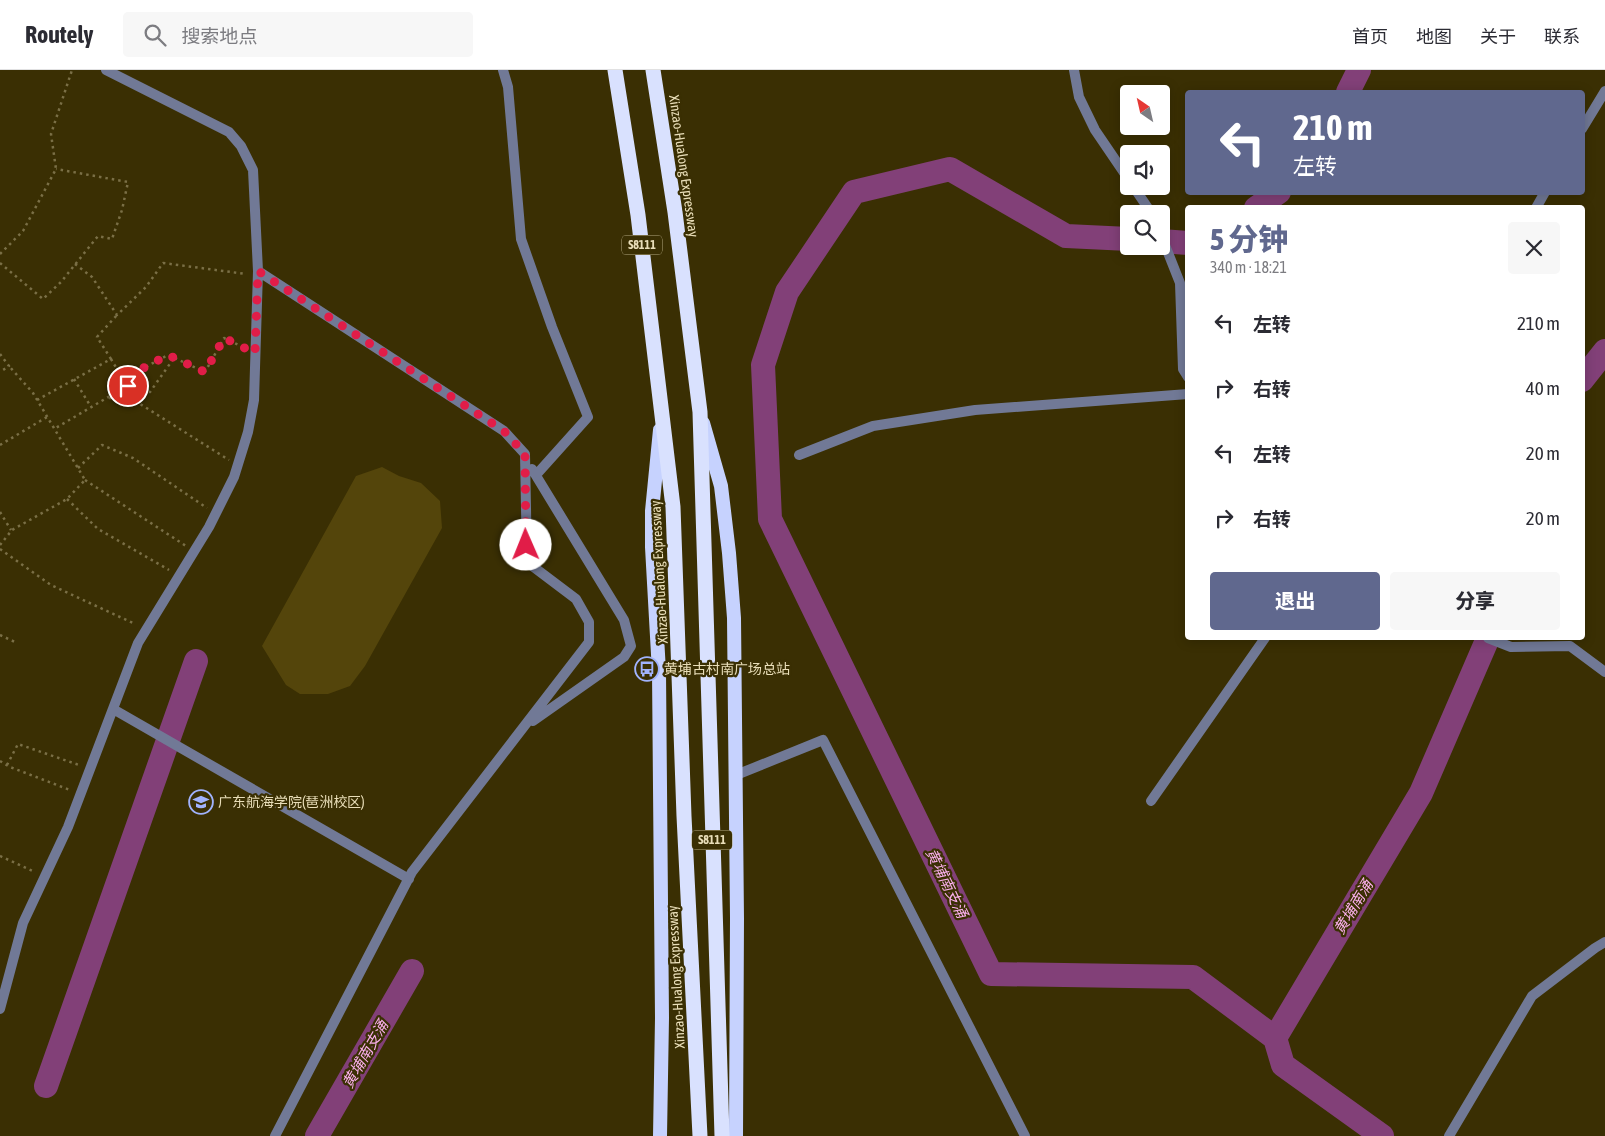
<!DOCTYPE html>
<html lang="zh">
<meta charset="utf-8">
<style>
:root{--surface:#fff;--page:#f7f7f7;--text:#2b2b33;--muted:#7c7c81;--line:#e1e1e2;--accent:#60688e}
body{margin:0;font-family:"Asap Condensed","Noto Sans SC",sans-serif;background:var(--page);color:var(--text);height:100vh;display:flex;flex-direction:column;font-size:19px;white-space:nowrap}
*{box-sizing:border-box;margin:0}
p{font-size:16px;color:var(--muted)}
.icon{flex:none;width:28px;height:28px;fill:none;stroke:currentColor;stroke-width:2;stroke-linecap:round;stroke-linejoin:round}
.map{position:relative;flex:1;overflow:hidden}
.drawer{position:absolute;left:1185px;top:135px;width:400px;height:435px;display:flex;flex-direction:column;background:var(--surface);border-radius:5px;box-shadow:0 2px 12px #0003}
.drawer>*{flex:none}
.top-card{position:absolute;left:1185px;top:20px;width:400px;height:105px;border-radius:5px;box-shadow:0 2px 12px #0003;background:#60688e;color:#fff;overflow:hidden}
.needle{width:32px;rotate:326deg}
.buttons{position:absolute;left:1120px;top:15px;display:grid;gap:10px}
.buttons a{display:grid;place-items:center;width:50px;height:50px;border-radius:5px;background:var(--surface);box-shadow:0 2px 12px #0003;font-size:25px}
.pin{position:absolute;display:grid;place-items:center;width:42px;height:42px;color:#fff;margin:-21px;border:2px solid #fff;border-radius:50%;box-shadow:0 1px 5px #0007}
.me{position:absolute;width:55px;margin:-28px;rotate:359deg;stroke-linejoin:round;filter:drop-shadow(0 0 4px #0008)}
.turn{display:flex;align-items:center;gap:18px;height:105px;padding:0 25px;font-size:22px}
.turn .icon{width:65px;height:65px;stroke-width:2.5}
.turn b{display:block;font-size:35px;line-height:42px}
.round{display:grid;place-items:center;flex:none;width:52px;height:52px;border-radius:5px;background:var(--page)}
.headline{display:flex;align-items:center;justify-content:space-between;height:85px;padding:0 25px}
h1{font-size:30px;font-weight:800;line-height:38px;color:var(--accent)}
.cta{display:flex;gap:10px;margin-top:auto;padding:10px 25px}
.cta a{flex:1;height:58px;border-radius:5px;background:var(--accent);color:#fff;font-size:20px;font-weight:800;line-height:58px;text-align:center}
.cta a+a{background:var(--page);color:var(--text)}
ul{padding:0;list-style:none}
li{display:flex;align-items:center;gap:15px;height:65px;padding:0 25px}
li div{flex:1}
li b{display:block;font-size:19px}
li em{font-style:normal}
header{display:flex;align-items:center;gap:30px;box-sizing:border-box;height:70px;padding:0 25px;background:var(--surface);border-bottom:1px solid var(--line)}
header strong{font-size:24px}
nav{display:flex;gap:28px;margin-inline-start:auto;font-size:18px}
.search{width:350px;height:45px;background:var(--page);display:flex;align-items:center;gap:12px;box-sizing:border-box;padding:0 18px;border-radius:5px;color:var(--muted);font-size:19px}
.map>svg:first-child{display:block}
</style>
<header>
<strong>Routely</strong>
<div class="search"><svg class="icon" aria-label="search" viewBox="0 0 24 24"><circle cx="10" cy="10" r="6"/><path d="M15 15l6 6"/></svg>搜索地点</div>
<nav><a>首页</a><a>地图</a><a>关于</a><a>联系</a></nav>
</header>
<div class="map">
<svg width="1605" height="1066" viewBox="0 0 1605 1066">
<rect width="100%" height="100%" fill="#3a2f03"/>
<path fill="#54450b" d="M382 397 399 406 421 413 440 431 442 458 365 596 350 616 328 624H300L286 615 262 576 356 406Z"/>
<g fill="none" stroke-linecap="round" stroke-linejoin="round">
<path stroke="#824078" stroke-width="24" d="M1348 22 1359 0
M1256 138 1279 122
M1129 169 1066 166 950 99 854 122 787 222 763 295 770 449 991 904 1193 907 1275 968
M1161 171 1188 173
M1582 310 1605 281
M46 1016 196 591
M317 1066 412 901
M1382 1066 1283 995 1275 968 1421 723 1488 568"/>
<path stroke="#7a6f46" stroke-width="2.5" stroke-dasharray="2.5 4" stroke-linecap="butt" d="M0 184 23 161 56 99 51 64 72 0
M0 193 43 229 61 212 98 166 112 169 122 140 128 112 56 99
M75 194 92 207 117 245 146 217 163 193 246 204
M0 284 9 296 0 302
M111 289 97 267 117 245
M74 309 91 337
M123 309 168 285 205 302 224 268 245 278
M123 319 150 322 174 288
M109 328 137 332 229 390
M37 330 111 289 127 316 54 359
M0 375 47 347
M78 398 102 375 133 388 207 438
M85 410 186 476
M67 429 98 459 169 500
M0 442 11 460
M0 475 12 460 67 429 85 410 33 323 9 296
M0 479 51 515 135 554
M0 565 15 572
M0 691 10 697 70 720
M7 695 18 674 79 695
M0 786 35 802"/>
<path stroke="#717996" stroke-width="10" d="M106 0 229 62 241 76 253 100 258 201 504 361 525 384 527 492 576 529 589 552V572L412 802 275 1066
M503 0 508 17 521 169 552 257 588 347 536 405
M1074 0 1079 27 1095 60 1129 110
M1582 59 1605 21
M1133 116 1152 144
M1536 138 1545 122
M1161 165 1180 213 1183 299 1188 307
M799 385 873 356 975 340 1188 324
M532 399 624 550 631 576 624 587 533 651
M1488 568 1511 577 1570 576 1605 602
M113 639 409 809
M736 705 823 670 1025 1066
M1151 731 1265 568
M0 939 23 853 68 757 138 573 209 457 234 407 248 362 254 330 258 201
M1449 1066 1532 926 1595 878 1605 872"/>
<path stroke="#c6d2fe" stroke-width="14" d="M703 353 721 416 729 483 734 548 737 848 736 1066
M660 1066 662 948 659 602 652 477V441L660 360"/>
<path stroke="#d9e1fe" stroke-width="15" d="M615 0 638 145 673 437 684 746 700 1066
M653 0 675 142 700 342 722 1066"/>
</g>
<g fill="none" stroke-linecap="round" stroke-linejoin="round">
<path stroke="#e11d48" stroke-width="9" stroke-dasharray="0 16.2" d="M128 316 123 309 168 285 205 302 224 268 255 283 258 201 504 361 525 384 526 475"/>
</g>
<defs>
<g id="bus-ring" transform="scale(1.25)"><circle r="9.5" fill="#3a2f03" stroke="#a1b3fd" stroke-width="1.5"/><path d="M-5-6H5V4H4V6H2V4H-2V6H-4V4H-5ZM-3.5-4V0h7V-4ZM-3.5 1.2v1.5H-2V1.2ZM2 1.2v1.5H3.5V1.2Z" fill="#a1b3fd"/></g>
<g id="university-ring" transform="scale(1.25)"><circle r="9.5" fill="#3a2f03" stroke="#a1b3fd" stroke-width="1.5"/><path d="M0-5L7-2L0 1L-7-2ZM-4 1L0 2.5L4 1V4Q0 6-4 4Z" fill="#a1b3fd"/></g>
</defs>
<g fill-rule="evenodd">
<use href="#bus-ring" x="647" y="599"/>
<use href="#university-ring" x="201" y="732"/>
</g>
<g text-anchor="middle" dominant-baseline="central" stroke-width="4.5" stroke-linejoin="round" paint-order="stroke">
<g fill="#3a2f03" stroke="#b4aa82" stroke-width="1">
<rect x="622" y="165.5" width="40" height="19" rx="4"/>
<rect x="692" y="760.5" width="40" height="19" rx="4"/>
</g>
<g font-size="12" font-weight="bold" fill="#e9deb9">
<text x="642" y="175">S8111</text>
<text x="712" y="770">S8111</text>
</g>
<g font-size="14" fill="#e9deb9" stroke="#3a2f03">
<text transform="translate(684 96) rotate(82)">Xinzao-Hualong Expressway</text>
<text transform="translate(659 502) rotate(-93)">Xinzao-Hualong Expressway</text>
<text transform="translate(676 907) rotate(-93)">Xinzao-Hualong Expressway</text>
</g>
<g font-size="14" fill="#e9deb9" stroke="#3a2f03" text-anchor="start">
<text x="664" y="599">黄埔古村南广场总站</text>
<text x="218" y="732">广东航海学院(琶洲校区)</text>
</g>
<g font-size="15" font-style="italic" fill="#faafec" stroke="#3a2f03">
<text transform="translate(947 813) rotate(64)">黄埔南支涌</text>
<text transform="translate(1353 837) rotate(-59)">黄埔南涌</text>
<text transform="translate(365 984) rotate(-60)">黄埔南支涌</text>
</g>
</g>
</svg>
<div class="buttons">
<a><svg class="needle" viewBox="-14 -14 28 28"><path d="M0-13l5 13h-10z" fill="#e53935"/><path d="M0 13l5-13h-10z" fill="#7c7c81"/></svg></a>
<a><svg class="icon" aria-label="sound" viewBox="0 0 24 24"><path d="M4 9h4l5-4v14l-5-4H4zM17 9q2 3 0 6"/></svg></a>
<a><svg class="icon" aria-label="search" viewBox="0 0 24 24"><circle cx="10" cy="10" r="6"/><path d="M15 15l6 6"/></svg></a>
</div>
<div class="pin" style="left:128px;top:316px;background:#d93025"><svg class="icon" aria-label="arrive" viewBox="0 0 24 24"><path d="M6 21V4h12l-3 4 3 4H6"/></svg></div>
<svg class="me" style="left:526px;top:475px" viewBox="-20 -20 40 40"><circle r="19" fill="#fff"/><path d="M0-13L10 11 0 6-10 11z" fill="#e11d48"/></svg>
<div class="top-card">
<div class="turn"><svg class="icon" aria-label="left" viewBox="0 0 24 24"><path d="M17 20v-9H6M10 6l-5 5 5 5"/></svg><div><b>210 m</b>左转</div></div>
</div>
<section class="drawer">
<div class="headline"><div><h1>5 分钟</h1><p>340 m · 18:21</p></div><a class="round"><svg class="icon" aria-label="close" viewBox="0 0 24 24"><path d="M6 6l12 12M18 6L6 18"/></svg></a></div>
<ul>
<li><svg class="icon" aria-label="left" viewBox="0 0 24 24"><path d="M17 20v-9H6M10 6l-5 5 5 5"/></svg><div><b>左转</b></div><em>210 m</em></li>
<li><svg class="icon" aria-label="right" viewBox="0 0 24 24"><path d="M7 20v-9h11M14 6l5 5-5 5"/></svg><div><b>右转</b></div><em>40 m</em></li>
<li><svg class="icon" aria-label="left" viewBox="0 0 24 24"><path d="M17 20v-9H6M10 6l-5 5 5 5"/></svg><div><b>左转</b></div><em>20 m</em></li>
<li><svg class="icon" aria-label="right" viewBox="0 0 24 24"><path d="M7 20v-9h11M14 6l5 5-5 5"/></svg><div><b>右转</b></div><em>20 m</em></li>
</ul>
<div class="cta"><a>退出</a><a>分享</a></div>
</section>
</div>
